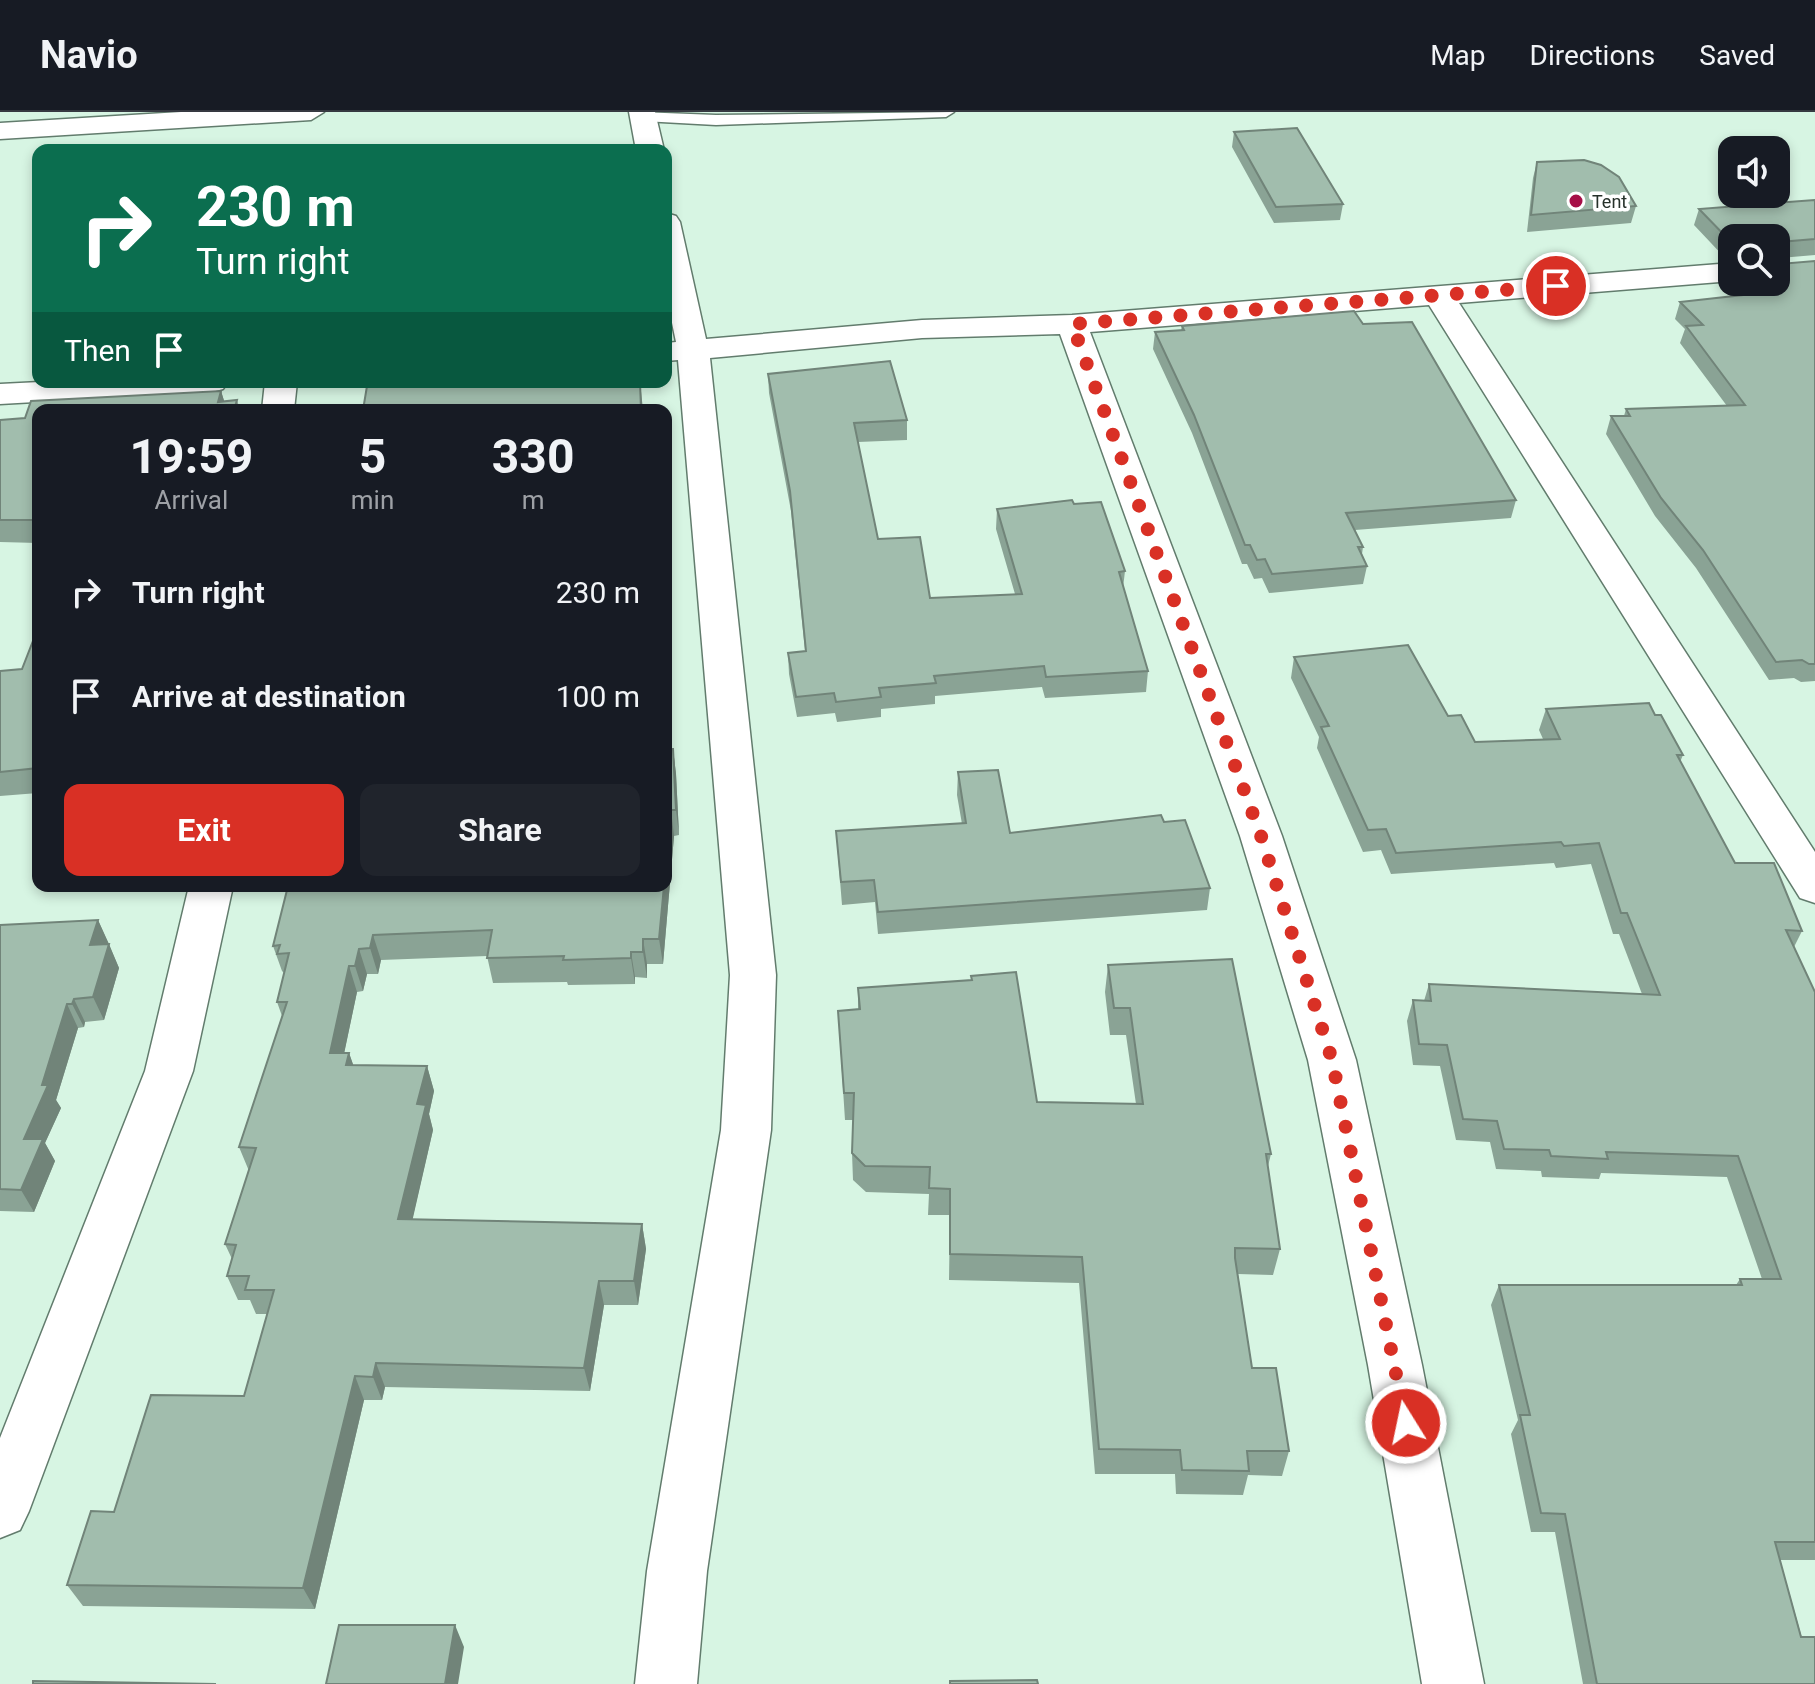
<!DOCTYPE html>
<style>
:root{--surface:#171b24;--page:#20242c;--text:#f1f3f6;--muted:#9ea1a6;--line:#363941;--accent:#d93025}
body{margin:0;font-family:Roboto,sans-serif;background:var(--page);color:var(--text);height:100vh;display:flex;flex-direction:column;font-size:30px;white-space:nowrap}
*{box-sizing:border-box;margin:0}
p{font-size:26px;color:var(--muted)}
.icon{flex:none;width:44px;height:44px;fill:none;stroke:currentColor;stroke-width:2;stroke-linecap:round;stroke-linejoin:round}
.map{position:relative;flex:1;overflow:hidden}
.sheet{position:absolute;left:32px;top:292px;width:640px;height:488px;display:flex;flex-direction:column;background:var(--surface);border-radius:16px;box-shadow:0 4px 12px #0003}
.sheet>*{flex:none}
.guide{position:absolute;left:32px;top:32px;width:640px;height:244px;border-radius:16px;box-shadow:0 4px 12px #0003;background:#0b6e4f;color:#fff;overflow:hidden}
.tools{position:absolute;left:1718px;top:24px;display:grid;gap:16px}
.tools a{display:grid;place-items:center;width:72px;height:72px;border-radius:16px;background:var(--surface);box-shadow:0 4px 12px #0003;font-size:40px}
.pin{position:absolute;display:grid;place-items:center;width:68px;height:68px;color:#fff;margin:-34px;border:4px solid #fff;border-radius:50%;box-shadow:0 2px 8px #0007}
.me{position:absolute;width:88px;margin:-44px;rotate:350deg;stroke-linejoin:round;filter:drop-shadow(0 0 6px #0008)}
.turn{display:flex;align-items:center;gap:28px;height:168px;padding:0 32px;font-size:36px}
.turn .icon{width:104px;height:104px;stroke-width:2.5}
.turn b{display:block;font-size:56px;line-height:68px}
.then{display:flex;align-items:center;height:76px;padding:0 32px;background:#0003;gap:16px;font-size:30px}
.eta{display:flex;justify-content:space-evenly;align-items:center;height:136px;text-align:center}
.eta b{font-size:48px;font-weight:700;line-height:56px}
.button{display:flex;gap:16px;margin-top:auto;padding:16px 32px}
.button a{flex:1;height:92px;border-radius:16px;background:var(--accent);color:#fff;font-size:32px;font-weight:700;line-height:92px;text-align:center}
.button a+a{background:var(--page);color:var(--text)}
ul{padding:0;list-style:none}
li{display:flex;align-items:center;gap:24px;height:104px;padding:0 32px}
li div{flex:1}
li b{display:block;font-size:30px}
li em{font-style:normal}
header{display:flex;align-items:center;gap:48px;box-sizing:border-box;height:112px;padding:0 40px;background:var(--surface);border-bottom:2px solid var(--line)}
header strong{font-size:38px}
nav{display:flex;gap:44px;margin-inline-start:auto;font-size:28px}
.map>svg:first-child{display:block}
</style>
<header>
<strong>Navio</strong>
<nav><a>Map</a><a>Directions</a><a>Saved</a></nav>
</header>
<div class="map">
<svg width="1815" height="1572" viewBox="0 0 1815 1572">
<rect width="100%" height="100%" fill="#d7f5e3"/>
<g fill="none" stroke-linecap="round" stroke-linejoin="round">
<g stroke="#627c6d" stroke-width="3">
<path id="lane" d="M639 0 716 3 954 0 946 5 716 13 643 9 635 4Z"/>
</g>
<g stroke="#627c6d" stroke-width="3">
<path id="street" d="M629 0H655L664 38H636Z
M666 101 676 104 680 110 706 227 922 208 1072 203 1732 151V169L1459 191 1815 740V791L1800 786 1429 193 1090 220 1282 724 1356 948 1422 1253 1484 1572H1422L1368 1253 1308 948 1240 724 1060 222 922 226 710 246 776 863 771 1018 707 1459 697 1572H635L647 1459 721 1018 730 863 678 248 666 249V231L676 230 666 182Z
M40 270H228L223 277 212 280 0 292V272Z
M265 270H297L294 298H262Z
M189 774H233L193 959 29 1399 20 1418 0 1426V1326L145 959Z"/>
</g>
<g stroke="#627c6d" stroke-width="3">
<path id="secondary" d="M181 0H324L311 8 0 27V11Z"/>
</g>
<use href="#lane" fill="#fff" fill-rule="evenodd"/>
<use href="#street" fill="#fff" fill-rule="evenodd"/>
<use href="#secondary" fill="#fff" fill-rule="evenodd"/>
</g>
<path fill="#8aa395" d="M1234 20 1343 92 1340 108 1274 111 1232 35Z
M1537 50 1636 94 1631 111 1527 120 1533 66Z
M1815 88V143L1780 146V152L1815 149V569L1801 570 1794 566 1769 568 1696 456 1655 404 1606 322 1611 304H1624L1626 297 1727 294 1680 231 1685 217 1675 207 1680 190 1759 181 1748 170H1776V126H1732V149L1727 148 1694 113 1699 97Z
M1363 212 1516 388 1511 406 1355 418 1363 435 1362 442 1367 454 1363 472 1269 481 1262 466 1254 467 1247 452H1242L1192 321 1153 237 1155 220 1181 218 1182 214Z
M768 262 907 308V328L858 330 878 427 930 486 1015 482 996 417 997 397 1074 392 1125 459 1123 476 1148 559 1146 580 1045 586 1042 575 935 584V592L881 597V605L837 610 835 601 797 605 789 562 788 541 805 539 791 399 769 281Z
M221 279 224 289 237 288 240 298H38V431L0 430V308L25 306 31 289Z
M38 516V681L0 684V559L22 557Z
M1294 545 1448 604 1475 630 1543 627 1539 618 1546 597 1655 603 1683 643 1680 650 1735 751 1802 819 1794 835 1815 880V1448H1780L1815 1572H1583L1555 1420H1531L1511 1322 1518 1308 1491 1193 1499 1173H1736L1740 1167H1762L1727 1065 1601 1061 1599 1067 1542 1065 1541 1059 1496 1057 1490 1030 1456 1028 1440 954 1413 953 1407 909 1413 888 1424 889 1429 872 1642 882 1619 822H1613L1591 752 1556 756 1554 751 1391 762 1381 738 1363 740 1317 636 1319 625 1291 566Z
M673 637 676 662 679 723 674 724 663 852H647V866L635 865V872L568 873 567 870 493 871 487 844 381 848 378 862H367L363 879 357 880 344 941H349L353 953 427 954 434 979 429 1002 433 1018 412 1108 642 1112 646 1137 638 1193H604L590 1279 385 1275 382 1288H364L315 1497 83 1494 67 1473 114 1400 244 1284 268 1202H256L250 1188H238L227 1164 232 1147 225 1132 249 1059 239 1035 282 904 277 890 284 861 282 859 273 834 666 774Z
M958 660 1010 721 1164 710 1210 776 1207 798 878 822 875 790 842 793 836 719 962 712 957 683Z
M98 808 119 856 104 908 85 910 84 915 78 916 56 988 61 996 45 1031 55 1049 34 1100 0 1099V813Z
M1108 853 1271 1042 1268 1054 1280 1137 1273 1163 1238 1162 1252 1256 1289 1339 1282 1364 1248 1363 1243 1383 1176 1382 1175 1362H1095L1079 1171 949 1168 950 1103H928L929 1082 866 1080 853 1068 852 1041 853 1008H845L838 899 858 897V876L1037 990 1136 992 1126 923H1110L1105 880Z"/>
<path fill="#718479" d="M640 270 643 298H641Z
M221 279 227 298 218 290Z
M673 637 676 662 679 723 676 698Z
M671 698 674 724 663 852 659 827 664 774H666V752Z
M98 808 109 832 101 856 90 833Z
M373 823 381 848 378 862 370 836Z
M643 827 647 852V866L643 840Z
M109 832 119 856 104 908 93 885Z
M359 837 367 862 363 879 355 854Z
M631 840 635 865V872L631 846Z
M349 854 357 880 339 966 330 941Z
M74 887 85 910 84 915 72 892Z
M67 892 78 916 56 988 61 996 45 1031 55 1049 34 1100 21 1078 24 1027Z
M349 941 358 966 346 953Z
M427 954 434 979 429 1002 433 1018 407 1132 398 1107 417 992Z
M642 1112 646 1137 638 1193 634 1169Z
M599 1169 604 1193 590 1279 584 1256Z
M376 1251 385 1275 382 1288 373 1265Z
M355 1264 364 1288 315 1497 303 1476Z
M455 1513 464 1535 458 1572H445Z"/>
<path fill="#a1bdad" stroke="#718479" stroke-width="2" d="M1297 16 1343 92 1276 95 1234 20Z
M1584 48 1601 53 1619 65 1636 94 1531 103 1537 50Z
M1815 88V127L1780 130V152L1815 149V552H1809L1802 548 1776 550 1703 438 1661 386 1611 304H1630L1626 297 1745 293 1686 214 1703 213 1680 190 1779 179 1770 170H1776V126H1732V131L1699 97Z
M1354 199 1363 212 1412 210 1516 388 1346 401 1363 435H1358L1367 454 1272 462 1265 447 1257 448 1250 433H1245L1194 303 1155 220 1184 218 1182 214Z
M890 249 907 308 854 311 878 427 920 425 930 486 1022 482 997 397 1072 388 1074 392 1101 390 1125 459 1119 460 1148 559 1046 565 1044 554 934 564 936 571 879 576 881 585 836 590 834 581 796 585 788 541 806 539 790 379 768 262Z
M414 270H531V273L640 270 641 298H363L367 274Z
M221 279 218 290 237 288 234 298H38V408H0V308L25 306 31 289Z
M38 516V656L0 660V559L22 557Z
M1408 533 1448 604 1461 603 1475 630 1560 627 1546 597 1649 591 1655 603H1661L1683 643H1677L1735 751H1774L1802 819 1786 818 1815 880V1430H1775L1801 1525H1815V1572H1597L1565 1402 1541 1401 1520 1303H1530L1499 1173H1742L1740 1167H1781L1738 1044 1606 1040 1608 1047 1551 1044 1549 1038 1504 1037 1497 1009 1463 1007 1447 933 1419 932 1413 888 1431 889 1429 872 1660 883 1627 801H1621L1599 731 1564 734 1561 730 1396 741 1386 717 1368 718 1321 615 1329 614 1294 545Z
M666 637H673L676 698H671L666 752Z
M998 658 1010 721 1161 703 1164 710 1185 708 1210 776 878 800 874 768 841 770 836 719 966 711 958 660Z
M288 774H664L659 827H643V840H631V846L563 848 564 844 487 846 492 818 373 823 370 836 359 837 355 854H349L330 941H349L346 953 427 954 417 992 426 993 398 1107 642 1112 634 1169H599L584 1256 376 1251 373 1265 355 1264 303 1476 67 1473 91 1399 114 1400 151 1283 244 1284 274 1178H245L249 1164H227L236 1133 225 1132 256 1036 239 1035 287 890H277L289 841 277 842 280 833 273 834Z
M98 808 90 833 109 832 93 885 74 887 72 892H67L42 973H48L24 1027H43L21 1078 0 1077V813Z
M1232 847 1271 1042H1266L1280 1137 1235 1136V1146L1252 1256H1276L1289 1339H1247L1249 1359 1182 1358 1180 1338 1099 1337 1082 1145 950 1142V1077L929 1076 930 1055 865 1054 852 1041 854 981H844L838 899 860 897 858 876 972 868 971 864 1016 860 1037 990 1143 992 1130 896H1114L1108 853Z
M339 1513H455L445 1572H326Z
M1037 1568 1038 1572H950V1569Z
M33 1569 216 1572H33Z"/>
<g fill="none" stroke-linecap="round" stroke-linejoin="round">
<path stroke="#d93025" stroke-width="14" stroke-dasharray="0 25.2" d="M1406 1311 1332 948 1261 724 1072 212 1556 174"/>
</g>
<circle fill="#a60f47" stroke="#fff" stroke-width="3" cx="1576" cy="89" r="8"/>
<g text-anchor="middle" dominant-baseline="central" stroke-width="7" stroke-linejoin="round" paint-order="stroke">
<g font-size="18" fill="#26312a" stroke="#fff" text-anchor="start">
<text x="1592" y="89">Tent</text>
</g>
</g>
</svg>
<div class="tools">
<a><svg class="icon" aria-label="sound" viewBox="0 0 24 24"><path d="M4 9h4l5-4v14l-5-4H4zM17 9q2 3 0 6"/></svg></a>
<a><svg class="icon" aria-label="search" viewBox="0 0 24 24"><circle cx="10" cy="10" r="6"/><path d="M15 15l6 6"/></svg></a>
</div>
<div class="pin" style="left:1556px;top:174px;background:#d93025"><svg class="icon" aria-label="arrive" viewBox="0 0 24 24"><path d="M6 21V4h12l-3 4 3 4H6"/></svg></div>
<svg class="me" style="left:1406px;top:1311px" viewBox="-20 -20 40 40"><circle r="17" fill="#d93025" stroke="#fff" stroke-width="3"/><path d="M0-11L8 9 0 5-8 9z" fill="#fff"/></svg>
<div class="guide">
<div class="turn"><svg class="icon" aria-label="right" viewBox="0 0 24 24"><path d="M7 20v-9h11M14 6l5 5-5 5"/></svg><div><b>230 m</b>Turn right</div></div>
<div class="then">Then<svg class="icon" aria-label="arrive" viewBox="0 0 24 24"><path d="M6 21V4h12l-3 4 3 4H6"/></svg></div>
</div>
<section class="sheet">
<div class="eta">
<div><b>19:59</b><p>Arrival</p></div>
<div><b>5</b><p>min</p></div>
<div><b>330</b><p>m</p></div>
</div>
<ul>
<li><svg class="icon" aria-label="right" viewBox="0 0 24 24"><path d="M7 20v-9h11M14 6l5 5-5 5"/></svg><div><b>Turn right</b></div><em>230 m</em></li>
<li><svg class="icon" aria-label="arrive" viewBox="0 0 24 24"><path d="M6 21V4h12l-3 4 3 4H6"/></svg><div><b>Arrive at destination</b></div><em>100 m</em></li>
</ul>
<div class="button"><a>Exit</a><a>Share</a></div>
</section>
</div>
